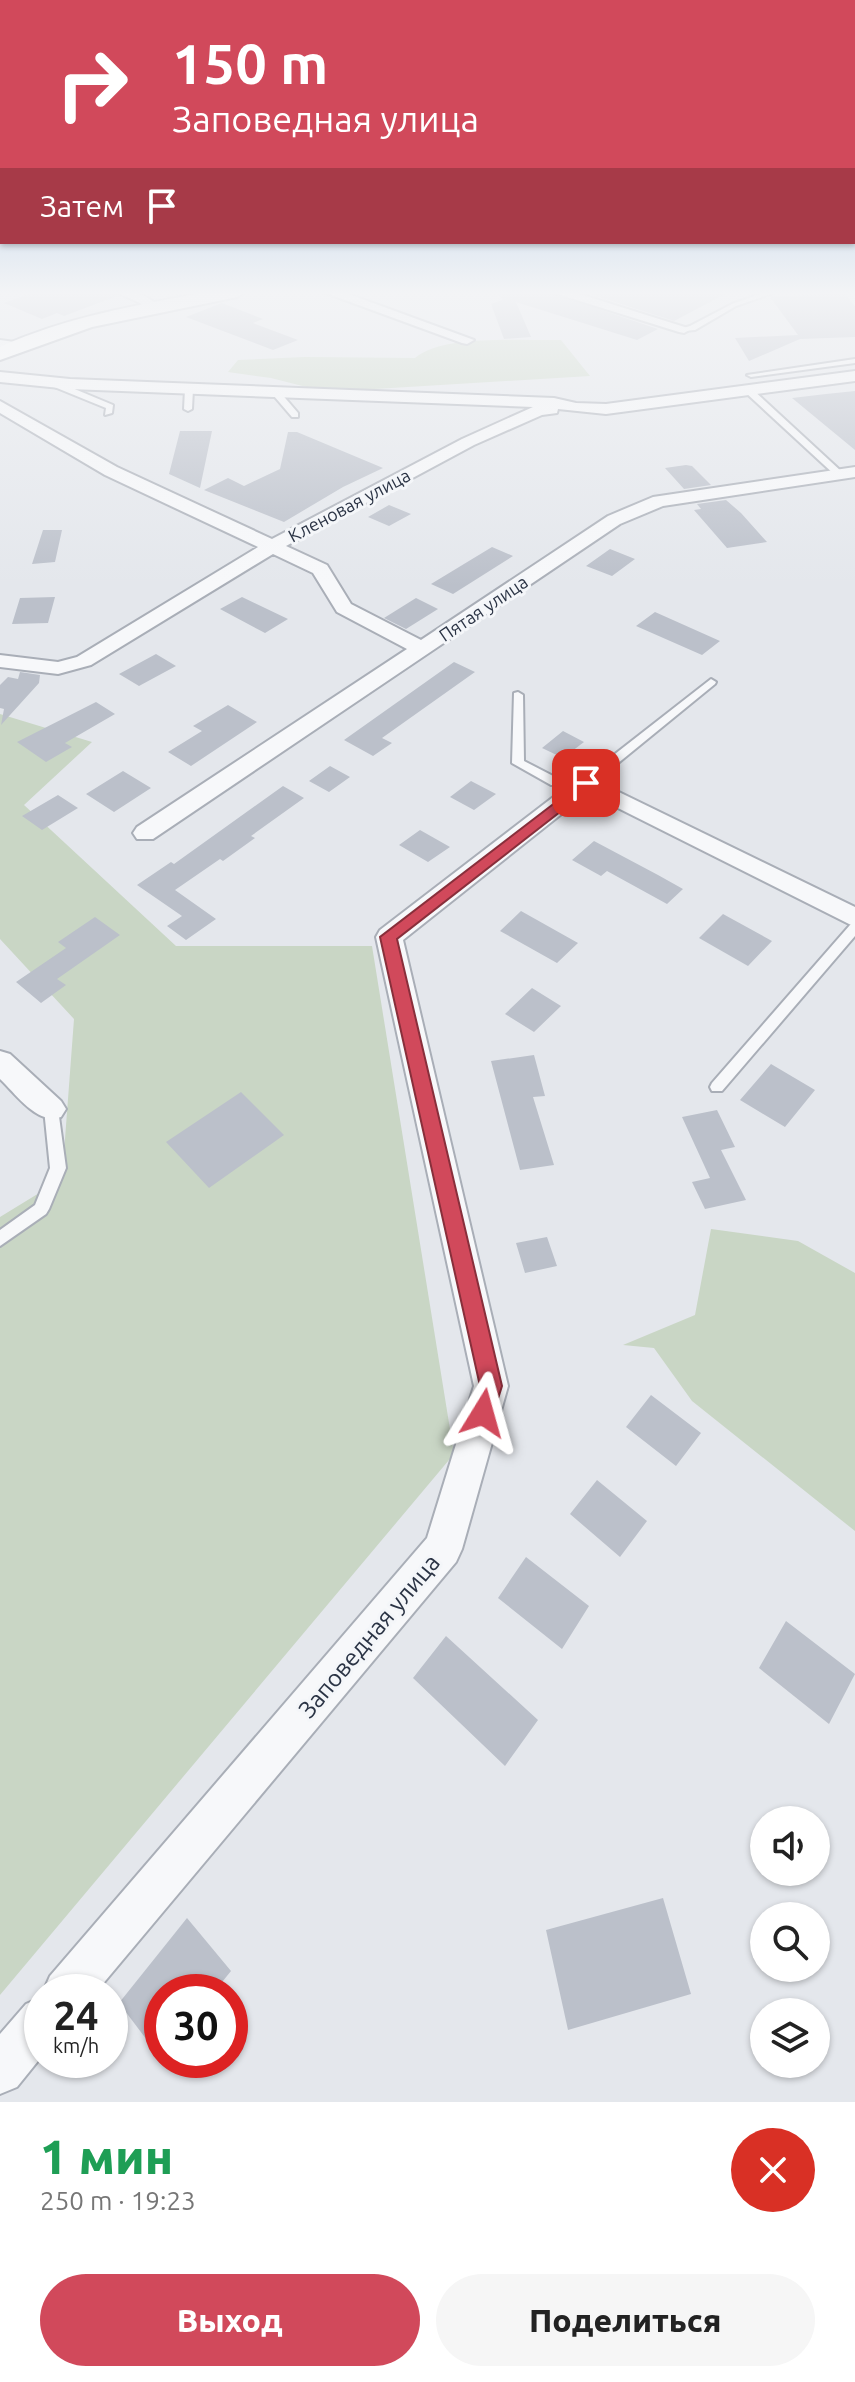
<!DOCTYPE html>
<html lang="ru">
<meta charset="utf-8">
<style>
:root{--surface:#fff;--page:#f6f6f6;--text:#222;--muted:#767676;--accent:#d1495b}
body{margin:0;font-family:Ubuntu,sans-serif;background:var(--page);color:var(--text);height:100vh;display:flex;flex-direction:column;font-size:30px;white-space:nowrap}
*{box-sizing:border-box;margin:0}
p{font-size:26px;color:var(--muted)}
.icon{flex:none;width:44px;height:44px;fill:none;stroke:currentColor;stroke-width:2;stroke-linecap:round;stroke-linejoin:round}
.map{position:relative;height:2102px;overflow:hidden}
.panel{display:flex;flex-direction:column;background:var(--surface);flex:1}
.panel>*{flex:none}
.banner{position:absolute;left:0px;top:0px;width:856px;height:244px;box-shadow:0 2px 6px #0004;background:#d1495b;color:#fff;overflow:hidden}
.tools{position:absolute;left:750px;top:1806px;display:grid;gap:16px}
.tools a{display:grid;place-items:center;width:80px;height:80px;border-radius:50%;background:var(--surface);box-shadow:0 2px 6px #0004;font-size:40px}
.speed{position:absolute;left:24px;top:1974px;display:flex;gap:16px;font-size:40px;font-weight:700;text-align:center}
.speed>*{display:grid;place-content:center;width:104px;height:104px;border-radius:50%;background:var(--surface);box-shadow:0 2px 6px #0004;line-height:1}
.speed small{font-size:20px;font-weight:400}
.speed .limit{border:12px solid #d22;background:#fff;color:#111}
.pin{position:absolute;display:grid;place-items:center;width:68px;height:68px;color:#fff;margin:-34px;border-radius:16px;box-shadow:0 4px 12px #0006}
.me{position:absolute;width:88px;margin:-44px;rotate:8deg;stroke-linejoin:round;filter:drop-shadow(0 0 6px #0008)}
.turn{display:flex;align-items:center;gap:28px;height:168px;padding:0 40px;font-size:36px}
.turn .icon{width:104px;height:104px;stroke-width:2.5}
.turn b{display:block;font-size:56px;line-height:68px}
.then{display:flex;align-items:center;height:76px;padding:0 40px;background:#0003;gap:16px;font-size:30px}
.round{display:grid;place-items:center;flex:none;width:84px;height:84px;border-radius:42px;background:var(--page)}
.head{display:flex;align-items:center;justify-content:space-between;height:136px;padding:0 40px}
h1{font-size:48px;font-weight:800;line-height:60px;color:#1e9e55}
.button{display:flex;gap:16px;margin-top:auto;padding:16px 40px}
.button a{flex:1;height:92px;border-radius:48px;background:var(--accent);color:#fff;font-size:32px;font-weight:800;line-height:92px;text-align:center}
.button a+a{background:var(--page);color:var(--text)}
.map>svg:first-child{display:block}
</style>
<div class="map">
<svg width="855" height="2102" viewBox="0 0 855 2102">
<rect width="100%" height="100%" fill="#e4e7ec"/>
<path fill="#c9d6c5" d="M561 340 590 376 326 392 271 378 228 372 238 360 305 357 415 358C443 334 523 341 561 340Z
M0 714 92 742 24 805 176 946H372L454 1454 0 1995V1217L62 1179 74 1019 0 939Z
M711 1229 798 1241 855 1273V1531L692 1401 654 1348 623 1345 695 1315Z"/>
<path fill="#bbc0ca" d="M35 292H113L117 296 64 316 57 313 42 319 4 303Z
M500 292H548L658 329 637 340 516 302 531 337 504 339 491 304 504 299 499 297Z
M584 292H729L674 321Z
M844 293 855 306V337L800 339 749 361 735 338 798 335 770 297Z
M222 303 263 319 253 323 298 340 273 350 186 317Z
M855 391V450L792 398 826 394Z
M180 431H212L200 488 169 474Z
M288 432H297L383 468 343 487 284 522 204 490 228 478 244 486 280 469Z
M686 465 692 466 711 485 684 489 665 468Z
M726 500 741 513 767 542 727 548 694 510 701 509 697 504Z
M389 505 411 514 389 526 368 517Z
M43 530H62L55 562 32 564Z
M492 547 513 556 453 594 431 584Z
M610 549 635 559 612 576 586 566Z
M55 597 48 623 12 624 20 598Z
M242 597 288 619 265 633 220 609Z
M416 598 438 609 406 629 384 618Z
M655 612 720 641 702 655 636 626Z
M156 654 176 666 139 686 119 674Z
M454 662 475 672 382 738 392 743 373 756 344 740Z
M20 672 40 675 39 683 1 725 4 709 0 708V685L8 677 18 679Z
M96 702 115 714 65 743 72 747 46 762 17 742Z
M228 705 257 722 191 766 168 752 202 731 193 726Z
M563 731 584 742 563 758 542 748Z
M330 766 350 777 329 792 309 781Z
M123 771 151 788 114 812 86 794Z
M471 781 496 794 474 810 450 797Z
M283 786 304 798 251 836 255 838 223 861 220 859 175 890 216 919 186 940 167 926 182 916 137 885 171 862 174 864Z
M58 795 78 808 42 830 22 816Z
M420 830 450 847 428 862 399 845Z
M594 841 658 875 683 889 667 904 607 871 601 876 572 860Z
M521 911 578 943 557 963 500 931Z
M723 914 772 941 748 966 699 938Z
M95 917 120 935 57 979 66 985 41 1003 16 982 66 948 58 942Z
M532 988 561 1006 534 1032 505 1014Z
M534 1055 545 1096 533 1097 554 1165 520 1170 491 1061Z
M771 1064 815 1090 785 1127 740 1100Z
M241 1092 284 1135 209 1188 166 1142Z
M717 1110 735 1147 721 1150 746 1200 705 1209 692 1182 710 1178 682 1117Z
M547 1237 557 1266 525 1273 516 1243Z
M651 1395 701 1433 676 1466 626 1427Z
M597 1480 647 1521 620 1557 570 1514Z
M526 1557 589 1606 562 1649 498 1598Z
M786 1621 855 1674 829 1724 759 1668Z
M446 1636 538 1720 505 1766 413 1678Z
M663 1898 691 1994 568 2030 546 1930Z
M187 1918 231 1971 214 1992H162V2060L119 2003Z"/>
<g fill="none" stroke-linecap="round" stroke-linejoin="round">
<g stroke="#a9aeb7" stroke-width="4">
<path id="lane" d="M766 292H776L736 306 695 330 684 331 680 329 690 326 732 304Z
M855 359V363L751 377 747 375Z
M47 380H53L113 405 112 413 105 415 106 408 47 384Z
M189 387 193 389 192 409 188 411 184 409 185 389Z
M745 388H751L842 472V476H836L745 392Z
M274 392H280L298 413V417H292L274 396Z
M711 679 716 682 715 684 590 786 551 785 512 763 514 693 518 692 523 695 524 761 557 778 583 779Z
M855 923V936L722 1091H712L710 1087 712 1083 850 925Z
M51 1103 56 1105 58 1109 66 1168 49 1209 46 1214 0 1246V1230L35 1205 50 1168 44 1109 46 1105Z"/>
</g>
<g stroke="#a9aeb7" stroke-width="4">
<path id="street" d="M116 292C136 292 148 294 161 309L149 312 140 303Z
M323 292H343L474 340 467 344 462 343Z
M551 292H573L691 329 684 333 679 332Z
M0 340 22 343 24 346 17 350 0 348Z
M855 371V381L606 414 558 409 557 413 542 415 474 445 286 546 327 565 351 604 421 640 608 516 653 497 855 467V477L663 506 620 524 153 839H137L133 833 137 827 407 649 337 612 313 573 273 554 91 665 58 674 0 667V655L58 662 77 657 258 547 105 475 0 413V401L117 467 272 539 462 439 533 407 70 389 0 382V372L70 379 554 398 576 403 606 404Z
M586 776 855 907V927L588 793 403 940 508 1386 462 1549 456 1562 96 1992H43L50 1976 427 1538 474 1386 376 937 380 930 578 778Z
M0 1051 10 1054 61 1101 66 1109 61 1117C37 1125 17 1095 0 1079Z
M42 1997V2056L17 2087 0 2094V2034L26 2004Z"/>
</g>
<g stroke="#a9aeb7" stroke-width="4">
<path id="secondary" d="M208 292H246L237 297 92 327 0 360V347C66 317 137 305 208 292Z"/>
</g>
<use href="#lane" fill="#f7f8fa" fill-rule="evenodd"/>
<use href="#street" fill="#f7f8fa" fill-rule="evenodd"/>
<use href="#secondary" fill="#fff" fill-rule="evenodd"/>
</g>
<linearGradient id="sky" x2="0" y2="1"><stop stop-color="#8bb4dd"/><stop offset="0.5" stop-color="#f3f4f6"/><stop offset="1" stop-color="#f3f4f6" stop-opacity="0"/></linearGradient>
<rect width="855" height="586" fill="url(#sky)"/>
<path fill="#d1495b" stroke="#882f3b" stroke-width="2" d="M586 779 592 780V787L397 939 502 1386 491 1421 483 1424 475 1421 472 1413 480 1386 380 937Z"/>
<g text-anchor="middle" dominant-baseline="central" stroke-width="6" stroke-linejoin="round" paint-order="stroke">
<g font-size="18" fill="#2b3445" stroke="#f4f6f9">
<text transform="translate(349 505) rotate(-28)">Кленовая улица</text>
<text transform="translate(483 608) rotate(-34)">Пятая улица</text>
</g>
<g font-size="24" fill="#2b3445" stroke="#f4f6f9">
<text transform="translate(369 1636) rotate(-50)">Заповедная улица</text>
</g>
</g>
</svg>
<div class="tools">
<a><svg class="icon" aria-label="sound" viewBox="0 0 24 24"><path d="M4 9h4l5-4v14l-5-4H4zM17 9q2 3 0 6"/></svg></a>
<a><svg class="icon" aria-label="search" viewBox="0 0 24 24"><circle cx="10" cy="10" r="6"/><path d="M15 15l6 6"/></svg></a>
<a><svg class="icon" aria-label="layers" viewBox="0 0 24 24"><path d="M12 4l9 5-9 5-9-5zM3 14l9 5 9-5"/></svg></a>
</div>
<div class="speed"><div>24<small>km/h</small></div><div class="limit">30</div></div>
<div class="pin" style="left:586px;top:783px;background:#d93025"><svg class="icon" aria-label="arrive" viewBox="0 0 24 24"><path d="M6 21V4h12l-3 4 3 4H6"/></svg></div>
<svg class="me" style="left:483px;top:1413px" viewBox="-20 -20 40 40"><path d="M0-17L14 15 0 8-14 15z" fill="#d1495b" stroke="#fff" stroke-width="4"/></svg>
<div class="banner">
<div class="turn"><svg class="icon" aria-label="right" viewBox="0 0 24 24"><path d="M7 20v-9h11M14 6l5 5-5 5"/></svg><div><b>150 m</b>Заповедная улица</div></div>
<div class="then">Затем<svg class="icon" aria-label="arrive" viewBox="0 0 24 24"><path d="M6 21V4h12l-3 4 3 4H6"/></svg></div>
</div>
</div>
<section class="panel">
<div class="head"><div><h1>1 мин</h1><p>250 m · 19:23</p></div><a class="round" style="background:#d93025;color:#fff"><svg class="icon" aria-label="close" viewBox="0 0 24 24"><path d="M6 6l12 12M18 6L6 18"/></svg></a></div>
<div class="button"><a>Выход</a><a>Поделиться</a></div>
</section>
